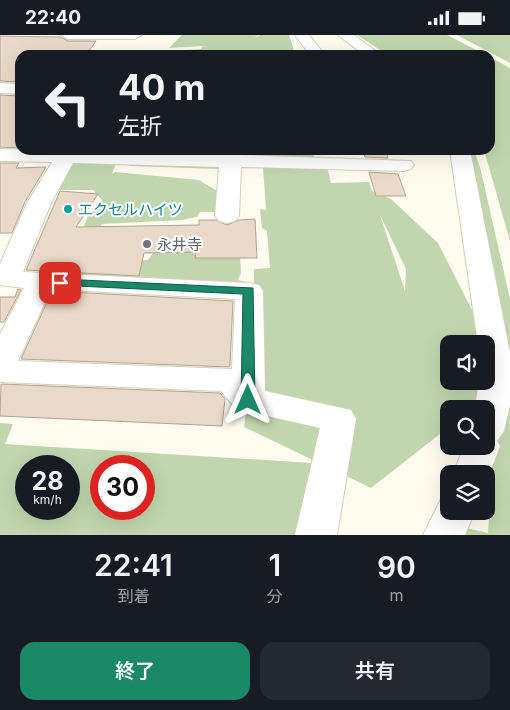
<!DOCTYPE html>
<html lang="ja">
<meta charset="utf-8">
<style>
:root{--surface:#171b24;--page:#242831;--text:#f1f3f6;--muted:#9ea1a6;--accent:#1b8968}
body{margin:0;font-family:Inter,"Noto Sans JP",sans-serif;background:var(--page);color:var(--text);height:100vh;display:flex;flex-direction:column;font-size:19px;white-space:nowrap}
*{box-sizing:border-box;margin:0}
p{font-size:16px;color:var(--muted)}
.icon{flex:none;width:28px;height:28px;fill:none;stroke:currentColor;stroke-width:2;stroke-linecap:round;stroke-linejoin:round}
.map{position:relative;height:500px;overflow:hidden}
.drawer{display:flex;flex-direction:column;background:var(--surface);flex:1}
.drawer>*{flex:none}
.guide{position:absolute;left:15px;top:15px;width:480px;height:105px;border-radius:15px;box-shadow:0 5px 20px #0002;background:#171b24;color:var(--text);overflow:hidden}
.buttons{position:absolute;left:440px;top:300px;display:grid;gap:10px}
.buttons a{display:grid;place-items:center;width:55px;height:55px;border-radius:10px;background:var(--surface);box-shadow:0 5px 20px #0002;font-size:25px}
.speed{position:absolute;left:15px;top:420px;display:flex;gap:10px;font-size:25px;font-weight:700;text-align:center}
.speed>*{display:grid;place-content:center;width:65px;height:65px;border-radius:50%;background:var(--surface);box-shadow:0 5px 20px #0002;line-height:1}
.speed small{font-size:12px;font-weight:400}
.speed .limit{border:8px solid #d22;background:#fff;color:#111}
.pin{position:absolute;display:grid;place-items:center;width:42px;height:42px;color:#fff;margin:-21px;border-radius:10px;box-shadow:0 2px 8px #0006}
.me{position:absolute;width:55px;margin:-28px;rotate:0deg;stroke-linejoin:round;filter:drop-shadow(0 0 4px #0008)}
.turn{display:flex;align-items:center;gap:18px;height:105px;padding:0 20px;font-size:22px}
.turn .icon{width:65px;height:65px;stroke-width:2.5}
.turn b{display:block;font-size:35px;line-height:42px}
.eta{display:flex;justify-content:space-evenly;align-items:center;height:85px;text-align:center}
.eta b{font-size:30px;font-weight:600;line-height:35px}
.action{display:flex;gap:10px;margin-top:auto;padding:10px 20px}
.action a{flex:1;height:58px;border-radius:15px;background:var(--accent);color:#fff;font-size:20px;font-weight:600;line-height:58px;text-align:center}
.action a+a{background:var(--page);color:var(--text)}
.status{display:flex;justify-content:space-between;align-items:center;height:35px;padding:0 25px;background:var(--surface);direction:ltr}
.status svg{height:14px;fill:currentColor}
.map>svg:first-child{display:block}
</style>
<div class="status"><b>22:40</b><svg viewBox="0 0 49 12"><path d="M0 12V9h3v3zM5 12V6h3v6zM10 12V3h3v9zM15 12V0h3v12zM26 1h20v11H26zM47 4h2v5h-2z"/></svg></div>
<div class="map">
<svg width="510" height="500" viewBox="0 0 510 500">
<rect width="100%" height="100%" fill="#fffcef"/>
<path fill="#c1d6ae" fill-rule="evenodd" d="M182 0H258L254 3 260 0H289L294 16 272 20H178L172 16 201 14 203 11 169 13Z
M357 0H447L486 20H388Z
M457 0H510V28Z
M490 22 510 33V206L484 115H490Z
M119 115H222L220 134 131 131Z
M255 115H314V124L254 123Z
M468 115H474L480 132 510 264V500H459L462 492 488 498 492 432 508 369Z
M70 125 117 126 112 139 115 137 199 145 219 157 218 177H200L197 182 182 185 102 189 90 204 114 227 148 225 159 210 181 209 197 218 240 221 241 238 238 245 254 249V234L270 233 267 196 262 193 260 174 266 175 263 132H327L331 148 369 147 372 156 391 164 438 208 475 281 477 309H449V346H480L481 367 473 374H449V392L371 453 244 392 246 379 259 354 260 312 227 249C175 241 121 243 68 239L69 232 88 180 102 165 93 155H54ZM380 180 406 234 405 256Z
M0 388 13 389 5 409 313 428 297 500H0ZM26 431H69V474H26ZM101 431H144V474H101Z"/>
<path fill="#e9d9c8" stroke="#b2a292" d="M0 1 61 2 68 6H96L86 20H20V47L0 46Z
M0 60 20 61V113L0 112Z
M363 116H386L388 123 365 122Z
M0 128H19L16 133 46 132 25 167 12 198H0Z
M369 137 398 139 406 161H376Z
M60 156 98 159 76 192 199 190V185H216L227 190 239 185 255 184 257 223H195L196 217 144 218 139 241 26 235Z
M18 254 21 255 4 287H0V262H15Z
M52 256 233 266 230 330 229 332 21 324Z
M1 349 220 358 225 364 222 391 0 381Z"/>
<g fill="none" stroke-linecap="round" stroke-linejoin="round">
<g stroke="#d4cfba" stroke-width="2">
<path id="minor" d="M61 0H142L135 4H68Z
M338 0H354L381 20H364Z
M0 114 221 119V115H241V120L411 126 414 130 411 134 404 136 241 132 239 181 235 186 227 188 219 186 215 181 219 132 73 128 51 168 23 237 249 248 259 250 263 256 265 356 351 375 356 384 337 500H295L320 393 236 374 221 356 0 347V299L24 253 0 250V229L27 168 52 127 0 126ZM51 254 235 264 232 334 18 326Z
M450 115H470L510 318V370L504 396 497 406 500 411 486 448V439H453L464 411H486V374H475L479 346H486V309H478Z
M449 461V476H475L465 500H423L441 464Z"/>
</g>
<g stroke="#d4cfba" stroke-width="2">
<path id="major" d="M295 0H309L325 20H310Z
M0 48 20 49V59L0 58Z"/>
</g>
<use href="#minor" fill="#fff" fill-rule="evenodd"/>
<use href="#major" fill="#fff" fill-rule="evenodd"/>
</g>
<path fill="#1b8968" stroke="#125944" d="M60 244 253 253 255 365 253 369H243L241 365 243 259 56 250 54 248Z"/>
<circle fill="#0f9aa8" stroke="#fff" stroke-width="2" cx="68" cy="174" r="5"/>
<circle fill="#6b7280" stroke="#fff" stroke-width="2" cx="147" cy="209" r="5"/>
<g text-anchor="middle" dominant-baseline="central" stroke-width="4" stroke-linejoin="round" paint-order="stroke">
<g font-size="15" fill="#0d838f" stroke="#fff" text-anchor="start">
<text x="78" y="174">エクセルハイツ</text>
</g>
<g font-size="15" fill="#5b616d" stroke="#fff" text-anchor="start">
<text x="157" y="209">永井寺</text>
</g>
</g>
</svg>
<div class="buttons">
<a><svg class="icon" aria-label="sound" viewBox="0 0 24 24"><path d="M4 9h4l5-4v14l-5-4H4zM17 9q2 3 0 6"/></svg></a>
<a><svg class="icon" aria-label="search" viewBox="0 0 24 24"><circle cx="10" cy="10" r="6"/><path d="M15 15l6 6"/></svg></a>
<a><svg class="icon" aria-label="layers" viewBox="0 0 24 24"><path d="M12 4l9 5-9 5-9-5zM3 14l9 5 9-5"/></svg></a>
</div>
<div class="speed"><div>28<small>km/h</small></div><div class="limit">30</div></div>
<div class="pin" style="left:60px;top:248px;background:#d93025"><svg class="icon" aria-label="arrive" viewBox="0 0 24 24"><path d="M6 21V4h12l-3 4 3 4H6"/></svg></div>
<svg class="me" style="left:248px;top:365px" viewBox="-20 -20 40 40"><path d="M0-17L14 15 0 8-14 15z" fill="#1b8968" stroke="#fff" stroke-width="4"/></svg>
<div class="guide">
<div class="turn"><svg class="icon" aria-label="left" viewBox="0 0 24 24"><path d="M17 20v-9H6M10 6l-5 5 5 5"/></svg><div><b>40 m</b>左折</div></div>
</div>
</div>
<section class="drawer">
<div class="eta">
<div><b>22:41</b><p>到着</p></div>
<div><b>1</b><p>分</p></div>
<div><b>90</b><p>m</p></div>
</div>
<div class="action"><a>終了</a><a>共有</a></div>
</section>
